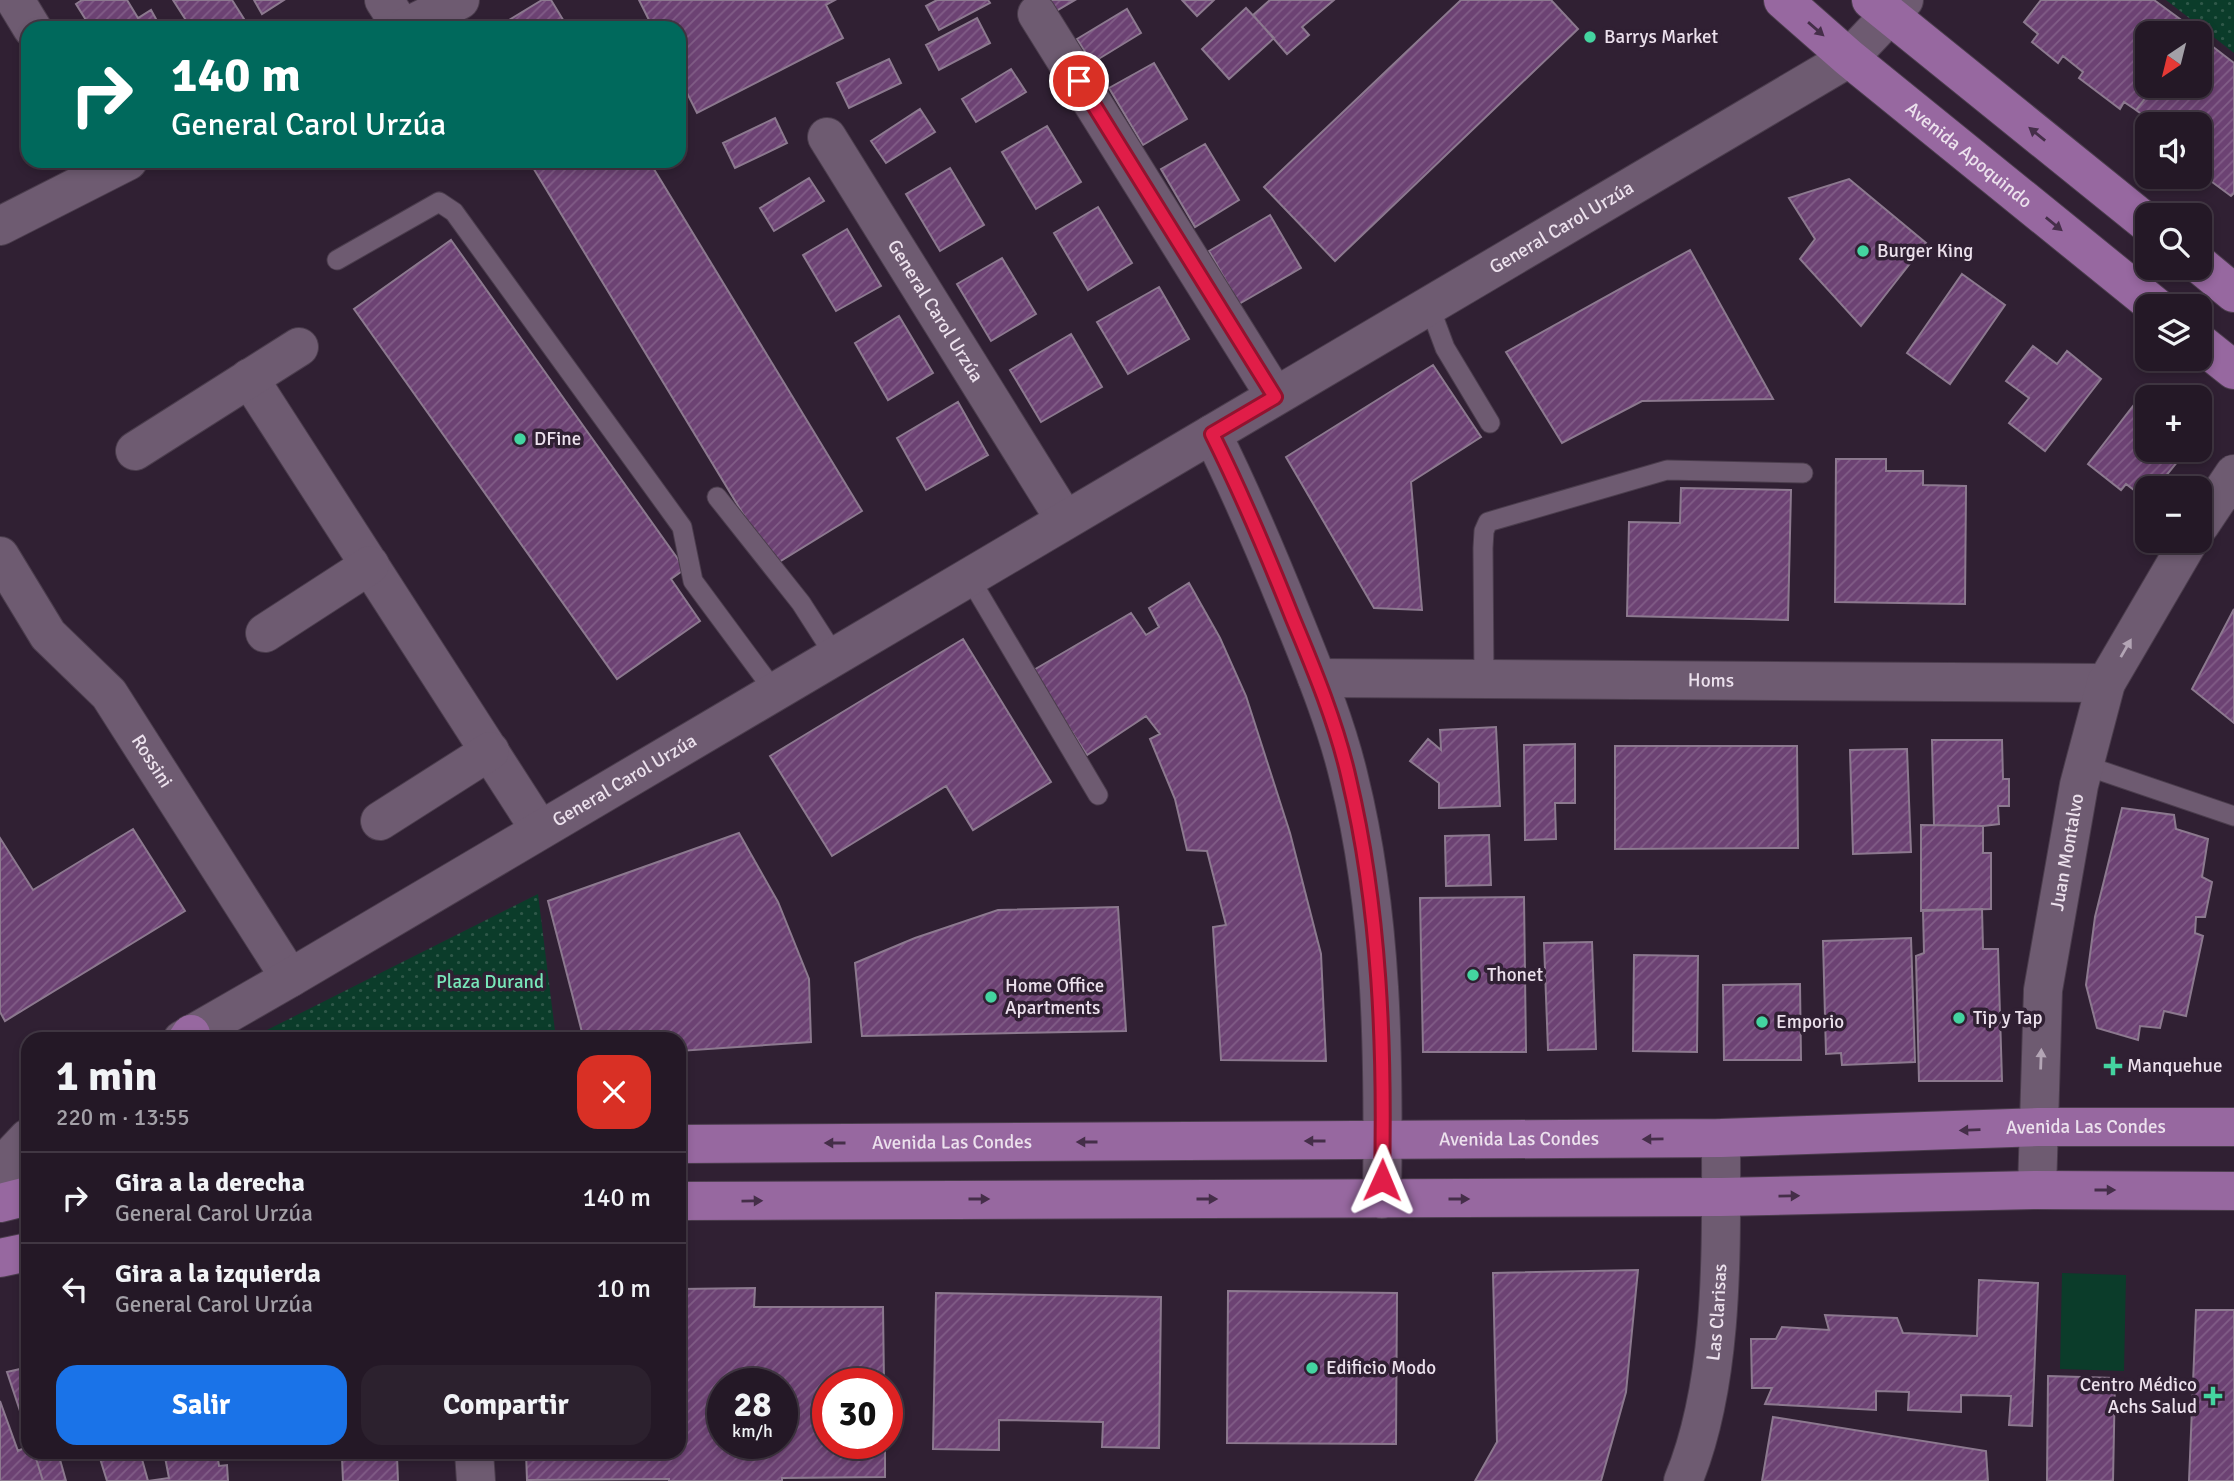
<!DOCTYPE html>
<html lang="es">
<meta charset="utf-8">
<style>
:root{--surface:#241826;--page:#2c212e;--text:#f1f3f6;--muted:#a3a0a7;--line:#413743;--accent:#1a73e8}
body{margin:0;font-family:Signika,sans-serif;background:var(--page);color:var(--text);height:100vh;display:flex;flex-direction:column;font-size:26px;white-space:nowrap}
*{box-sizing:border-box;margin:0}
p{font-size:23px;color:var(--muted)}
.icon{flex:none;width:38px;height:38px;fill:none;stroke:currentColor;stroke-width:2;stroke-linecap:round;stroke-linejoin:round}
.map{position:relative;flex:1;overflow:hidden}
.panel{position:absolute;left:21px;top:1032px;width:665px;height:427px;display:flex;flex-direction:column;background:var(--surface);border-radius:21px;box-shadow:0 4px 10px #0003,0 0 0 2px var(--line)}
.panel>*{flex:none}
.guide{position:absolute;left:21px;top:21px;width:665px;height:147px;border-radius:21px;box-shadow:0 4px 10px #0003,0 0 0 2px var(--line);background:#00695c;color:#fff;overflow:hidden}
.needle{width:46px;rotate:215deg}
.buttons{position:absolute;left:2135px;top:21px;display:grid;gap:14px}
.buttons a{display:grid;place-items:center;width:77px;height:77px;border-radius:14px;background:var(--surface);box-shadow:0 4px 10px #0003,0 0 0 2px var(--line);font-size:35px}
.speed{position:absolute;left:707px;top:1368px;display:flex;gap:14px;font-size:35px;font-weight:700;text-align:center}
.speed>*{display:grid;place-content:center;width:91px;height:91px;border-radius:50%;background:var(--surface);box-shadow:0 4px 10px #0003,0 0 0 2px var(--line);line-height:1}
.speed small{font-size:18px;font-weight:400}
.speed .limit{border:10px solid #d22;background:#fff;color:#111}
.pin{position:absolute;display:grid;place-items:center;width:60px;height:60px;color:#fff;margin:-30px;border:4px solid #fff;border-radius:50%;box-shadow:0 2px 7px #0007}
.me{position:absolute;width:77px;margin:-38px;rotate:1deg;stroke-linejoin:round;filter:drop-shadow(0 0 5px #0008)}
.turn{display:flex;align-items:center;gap:24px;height:147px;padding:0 35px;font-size:32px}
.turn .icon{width:91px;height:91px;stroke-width:2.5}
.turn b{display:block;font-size:49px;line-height:60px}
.round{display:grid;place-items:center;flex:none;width:74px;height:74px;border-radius:21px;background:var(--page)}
.headline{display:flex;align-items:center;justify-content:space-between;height:119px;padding:0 35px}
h1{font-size:42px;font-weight:800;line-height:52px}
.primary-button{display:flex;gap:14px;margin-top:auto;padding:14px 35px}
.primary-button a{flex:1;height:80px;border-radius:21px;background:var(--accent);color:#fff;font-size:28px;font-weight:800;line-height:80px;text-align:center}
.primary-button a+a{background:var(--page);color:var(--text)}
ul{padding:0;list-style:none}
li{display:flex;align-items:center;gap:21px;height:91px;padding:0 35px;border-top:2px solid var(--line)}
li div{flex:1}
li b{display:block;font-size:26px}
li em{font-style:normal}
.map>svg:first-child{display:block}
</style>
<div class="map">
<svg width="2234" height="1481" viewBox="0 0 2234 1481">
<defs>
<pattern id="park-dots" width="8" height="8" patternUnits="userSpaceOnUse" patternTransform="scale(1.75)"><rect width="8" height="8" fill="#0b3c2a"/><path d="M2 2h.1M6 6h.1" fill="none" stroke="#2f5849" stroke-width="1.8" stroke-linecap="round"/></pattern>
<pattern id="building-hatch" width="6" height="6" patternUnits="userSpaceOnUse" patternTransform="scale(1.75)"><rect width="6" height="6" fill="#6c4273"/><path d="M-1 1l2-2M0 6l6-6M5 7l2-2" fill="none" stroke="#815d87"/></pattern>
</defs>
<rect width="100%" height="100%" fill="#302033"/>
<path fill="url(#park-dots)" d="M2166 0H2234V53Z
M538 894 556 1039H249Z"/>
<path fill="#0b3c2a" d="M2062 1273 2126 1275 2124 1371 2060 1369Z"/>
<path fill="url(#building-hatch)" stroke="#8c798f" stroke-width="2" fill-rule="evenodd" d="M82 0H127L138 18 151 10 161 28H91L76 4Z
M173 0H232L244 19 230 28H191Z
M254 0H284L262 14Z
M542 0H551L568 28H496Z
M639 0H835L826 5 843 38 697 113 679 77V28H653Z
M937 0H988L990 3 939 30 926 6Z
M1050 0H1075L1056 11Z
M1182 0H1214L1197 16Z
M1270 0H1334L1302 27 1309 35 1287 54 1253 15Z
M1461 0H1551L1578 29 1335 261 1264 187Z
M2041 0H2154L2184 22 2178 30 2183 33H2147V86H2155L2136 110 2124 102 2120 109 2079 78 2083 72 2063 56 2058 63 2032 42 2038 34 2024 22Z
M1246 8 1274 38 1229 79 1202 49Z
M1127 9 1141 33 1092 63 1077 39Z
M977 18 990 43 939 70 926 45Z
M2208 43 2234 63V193L2231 196 2200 173V124H2148L2151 121 2136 110 2155 86H2200V47L2203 49Z
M889 59 901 83 849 108 837 83Z
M1154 63 1187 119 1143 145 1109 88Z
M1011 69 1026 92 976 122 962 99Z
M920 109 935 132 886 163 871 141Z
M775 118 787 143 735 168 723 143Z
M1047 126 1081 182 1036 209 1002 152Z
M1205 144 1239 200 1195 227 1161 169Z
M529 161H649L862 511 774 565Z
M950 168 984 225 940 251 906 194Z
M809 178 824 201 774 231 760 208Z
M1849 179 1926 243 1861 326 1800 259 1815 239 1789 198Z
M1098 207 1132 263 1088 290 1054 233Z
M1270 215 1301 268 1239 304 1209 251Z
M847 229 881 286 836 311 803 255Z
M451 240 685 569 671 579 700 621 617 679 354 309Z
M1690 250 1773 399 1642 401 1562 443 1506 352Z
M1002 258 1036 314 991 341 957 284Z
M1962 274 2005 305 1950 384 1907 353Z
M1159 287 1189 339 1128 374 1097 322Z
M899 316 933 373 888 400 855 343Z
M1071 334 1102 387 1041 422 1010 370Z
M2033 346 2057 364 2067 351 2101 379 2045 451 2009 423 2029 398 2006 381Z
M1433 365 1481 437 1411 482 1422 610 1374 608 1286 457Z
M2137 401 2147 409V450H2187L2156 488H2147V500L2126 484 2121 490 2088 464Z
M958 402 988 455 926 490 897 438Z
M1836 459H1886V471H1923V485L1966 486 1965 604 1835 602Z
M1681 488 1791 490 1788 620 1627 616 1629 522 1680 523Z
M1189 583 1220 638 1246 696 1290 833 1321 954 1326 1061 1221 1060 1213 927 1226 925 1207 851 1187 850 1175 799 1150 739 1160 734 1146 716 1087 755 1032 671 1131 613 1146 635 1159 627 1149 608Z
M2234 609V723L2192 689Z
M963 639 1051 782 973 830 946 786 832 856 770 756Z
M1496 727 1500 806 1439 808V783L1410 761 1428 739 1441 750 1440 730Z
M1932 740H2002L2003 779H2009V806H1998L1999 824 1983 826 1934 825Z
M1575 744V803H1555L1556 839 1525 840 1524 745Z
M1615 746H1797L1798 848 1615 849Z
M1907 749 1911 852 1853 854 1850 750Z
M2122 808 2174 815 2176 829 2208 839 2202 877 2212 882 2205 917H2196L2195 933 2203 936 2186 1016 2164 1011 2160 1028 2140 1026 2138 1040 2097 1028 2086 985 2095 917Z
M1921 825 1983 826V853H1991V909L1921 911Z
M133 829 185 911 5 1021 0 1012V838L33 890Z
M739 833 778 902 809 979 811 1042 679 1051V1040H584L548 901Z
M1489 835 1491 885 1446 886 1445 836Z
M1524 897 1526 1052H1423L1420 898Z
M1118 907 1126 1031 862 1036 855 963 915 938 998 910Z
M1982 909 1983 949H1998L2002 1081H1919L1916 956 1924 953 1923 910Z
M1911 938 1915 1062 1842 1065 1841 1053 1826 1054 1823 941Z
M1592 942 1596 1049 1548 1050 1544 943Z
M1634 955 1698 956 1697 1052 1633 1051Z
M1800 984 1801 1060H1724L1723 985Z
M1638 1270 1626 1392 1601 1481H1475L1497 1442 1493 1273Z
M1979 1280 2038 1283 2032 1426 2009 1425 2011 1396 1961 1395V1412L1908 1410 1909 1392 1876 1391V1410L1765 1404 1772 1388H1752L1751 1339H1776L1782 1327 1829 1330 1825 1315 1897 1318 1903 1333 1977 1336Z
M755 1288 754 1307H883L884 1384H828V1444H885V1477L782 1478V1481H669V1479L527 1480 526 1452H679V1289ZM723 1384H782V1444H723Z
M1228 1291 1397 1293 1396 1444 1227 1443Z
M936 1293 1161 1297 1159 1448 1102 1447 1103 1422 999 1420V1450L933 1449Z
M2196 1310H2234V1481H2189Z
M20 1369 28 1393V1435L7 1372Z
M2048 1376 2115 1378 2113 1481H2047Z
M0 1401 18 1451 28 1446V1452H34L43 1481H0Z
M1773 1417 1986 1451 1988 1481H1762Z
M34 1452H68L59 1456 66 1481H43Z
M98 1452H140L148 1481H107Z
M164 1452H217L219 1466 227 1465 228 1481H148L169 1478Z
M341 1452H396L397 1456 342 1458Z
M397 1456 398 1481H343L342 1458Z"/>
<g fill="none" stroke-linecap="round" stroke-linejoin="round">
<g stroke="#4b3d4d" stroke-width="21">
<path id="lane" d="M337 260 439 202 454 212 682 527 693 581 775 692
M1429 305 1445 348 1490 423
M717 497 801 603 835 656
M969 577 1098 795
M1484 679 1483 548 1484 531 1488 522 1667 470 1803 473
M2084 765 2234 816"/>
</g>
<g stroke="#4b3d4d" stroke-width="40">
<g id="street">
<path d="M15 0 32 28"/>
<path d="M384 0 402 28"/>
<path d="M1037 14 1275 396"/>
<path d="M404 28 460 0"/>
<path id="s1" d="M827 137 1065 520"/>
<path d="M0 226 128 161"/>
<path d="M249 378 540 830"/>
<path d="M1212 434C1242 494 1268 556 1293 618 1314 670 1336 723 1349 778 1383 915 1384 1059 1382 1199"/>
<path d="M135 451 299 347"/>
<path d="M2200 525 2234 474"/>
<path id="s2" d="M0 556 48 635 109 694 290 978"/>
<path d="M265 633 370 565"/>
<path id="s3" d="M1317 678 2106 683"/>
<path d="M380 821 490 751"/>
<path id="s4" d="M182 1040 290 978 1849 58 1904 0"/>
<path d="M0 1177 13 1154 28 1138"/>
<path id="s5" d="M2037 1190 2043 990 2079 785 2106 683 2189 541"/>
<path d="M474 1452 476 1481"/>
<path id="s6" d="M1683 1481C1725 1380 1721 1247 1721 1138"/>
</g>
</g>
<g stroke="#4b3d4d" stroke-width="40">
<g id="primary">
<path id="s7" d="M1783 0 1849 58 2155 306"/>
<path d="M1871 0 2147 223"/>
<path d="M2200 265 2234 293"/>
<path d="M2200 343 2234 370"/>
<path d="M187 1040 191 1034"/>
<path id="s8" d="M679 1144 1721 1138 2038 1127H2234"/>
<path d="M679 1201 1721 1197 2037 1190 2234 1191"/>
<path d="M0 1203 28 1196"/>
<path d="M0 1258 28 1252"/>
</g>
</g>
<use href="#lane" stroke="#6e5b71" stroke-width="19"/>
<use href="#street" stroke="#6e5b71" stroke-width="38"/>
<use href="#primary" stroke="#9768a0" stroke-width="38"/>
</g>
<defs><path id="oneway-solid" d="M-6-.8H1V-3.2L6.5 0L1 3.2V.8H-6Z" transform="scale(1.75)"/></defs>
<g fill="#452e49">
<use href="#oneway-solid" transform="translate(1816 29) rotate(41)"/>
<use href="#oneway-solid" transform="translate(2037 134) rotate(-141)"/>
<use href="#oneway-solid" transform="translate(2054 224) rotate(39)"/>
<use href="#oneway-solid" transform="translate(1970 1130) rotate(178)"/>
<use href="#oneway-solid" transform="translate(1653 1139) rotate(179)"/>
<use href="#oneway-solid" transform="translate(1315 1141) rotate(180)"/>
<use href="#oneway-solid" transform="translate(1087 1142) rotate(180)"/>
<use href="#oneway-solid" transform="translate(835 1143) rotate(180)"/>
<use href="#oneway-solid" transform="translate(2105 1190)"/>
<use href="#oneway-solid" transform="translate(1789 1196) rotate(-1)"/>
<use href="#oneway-solid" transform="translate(979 1199)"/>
<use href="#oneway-solid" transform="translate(1207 1199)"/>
<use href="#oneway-solid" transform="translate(1459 1199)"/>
<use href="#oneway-solid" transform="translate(752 1201) rotate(-1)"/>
</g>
<g fill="#b3a5b5">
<use href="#oneway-solid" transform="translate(2126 648) rotate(-60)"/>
<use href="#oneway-solid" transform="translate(2041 1059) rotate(-88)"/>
</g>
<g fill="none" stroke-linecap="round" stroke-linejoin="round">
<g stroke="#92132f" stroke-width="18">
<path id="route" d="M1079 81 1275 397 1212 434C1242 494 1268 556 1293 619 1314 669 1337 725 1349 779 1380 910 1385 1046 1382 1180"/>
</g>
<use href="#route" stroke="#e11d48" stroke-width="12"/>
</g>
<g fill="#44d4a0" stroke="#302033" stroke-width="2.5">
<circle cx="1590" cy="37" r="7"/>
<circle cx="1863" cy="251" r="7"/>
<circle cx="520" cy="439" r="7"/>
<circle cx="1473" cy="975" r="7"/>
<circle cx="991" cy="997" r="7"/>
<circle cx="1959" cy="1018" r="7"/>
<circle cx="1762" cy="1022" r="7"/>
<path d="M2109.5 1055.5h7v7h7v7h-7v7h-7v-7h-7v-7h7z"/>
<circle cx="1312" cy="1368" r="7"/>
<path d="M2209.5 1385.5h7v7h7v7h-7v7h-7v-7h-7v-7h7z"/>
</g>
<g text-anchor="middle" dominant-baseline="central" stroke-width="7" stroke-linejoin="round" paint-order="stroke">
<g font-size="19" fill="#ece1ed" stroke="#302033" text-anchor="start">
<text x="1604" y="37">Barrys Market</text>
<text x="1877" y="251">Burger King</text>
<text x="534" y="439">DFine</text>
<text x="1487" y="975">Thonet</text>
<text x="1005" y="986">Home Office<tspan x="1005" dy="22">Apartments</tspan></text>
<text x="1973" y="1018">Tip y Tap</text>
<text x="1776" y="1022">Emporio</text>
<text x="2127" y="1066">Manquehue</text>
<text x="1326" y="1368">Edificio Modo</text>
<text x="2197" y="1385" text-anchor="end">Centro Médico<tspan x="2197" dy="22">Achs Salud</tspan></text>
</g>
<g font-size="19" fill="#ece1ed" stroke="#302033">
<text stroke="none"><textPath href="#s7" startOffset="242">Avenida Apoquindo</textPath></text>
<text stroke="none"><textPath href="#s4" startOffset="1601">General Carol Urzúa</textPath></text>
<text stroke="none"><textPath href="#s1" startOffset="205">General Carol Urzúa</textPath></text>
<text stroke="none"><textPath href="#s3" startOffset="394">Homs</textPath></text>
<text stroke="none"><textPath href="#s2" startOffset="257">Rossini</textPath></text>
<text stroke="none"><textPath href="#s4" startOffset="513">General Carol Urzúa</textPath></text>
<text stroke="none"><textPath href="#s5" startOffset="340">Juan Montalvo</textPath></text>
<text stroke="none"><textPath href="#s8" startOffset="1407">Avenida Las Condes</textPath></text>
<text stroke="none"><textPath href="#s8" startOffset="840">Avenida Las Condes</textPath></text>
<text stroke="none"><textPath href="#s8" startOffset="273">Avenida Las Condes</textPath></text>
<text stroke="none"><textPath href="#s6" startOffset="173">Las Clarisas</textPath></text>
</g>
<g font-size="19" fill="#78e6b9" stroke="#302033">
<text x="490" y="982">Plaza Durand</text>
</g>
</g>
</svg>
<div class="buttons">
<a><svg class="needle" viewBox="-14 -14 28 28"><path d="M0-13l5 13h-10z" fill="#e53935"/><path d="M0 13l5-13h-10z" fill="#a3a0a7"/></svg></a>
<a><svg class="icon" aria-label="sound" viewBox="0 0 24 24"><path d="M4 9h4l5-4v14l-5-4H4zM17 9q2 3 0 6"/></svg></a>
<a><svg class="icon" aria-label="search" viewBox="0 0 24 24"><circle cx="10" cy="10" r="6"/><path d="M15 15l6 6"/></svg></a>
<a><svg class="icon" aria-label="layers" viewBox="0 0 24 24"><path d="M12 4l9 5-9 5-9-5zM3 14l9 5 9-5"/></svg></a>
<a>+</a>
<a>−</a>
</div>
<div class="speed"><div>28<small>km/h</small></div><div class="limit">30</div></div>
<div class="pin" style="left:1079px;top:81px;background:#d93025"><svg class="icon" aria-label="arrive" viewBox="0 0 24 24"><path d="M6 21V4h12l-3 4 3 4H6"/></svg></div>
<svg class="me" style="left:1382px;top:1180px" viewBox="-20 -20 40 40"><path d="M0-17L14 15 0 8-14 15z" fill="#e11d48" stroke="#fff" stroke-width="4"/></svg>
<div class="guide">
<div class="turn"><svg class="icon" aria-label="right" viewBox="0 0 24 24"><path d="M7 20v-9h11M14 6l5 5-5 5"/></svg><div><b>140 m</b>General Carol Urzúa</div></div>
</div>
<section class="panel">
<div class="headline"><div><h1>1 min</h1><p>220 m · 13:55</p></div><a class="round" style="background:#d93025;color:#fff"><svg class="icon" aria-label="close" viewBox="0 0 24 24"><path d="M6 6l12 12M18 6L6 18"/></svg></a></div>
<ul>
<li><svg class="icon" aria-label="right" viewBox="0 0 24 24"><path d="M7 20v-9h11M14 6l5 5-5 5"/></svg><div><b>Gira a la derecha</b><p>General Carol Urzúa</p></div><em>140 m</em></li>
<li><svg class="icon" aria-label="left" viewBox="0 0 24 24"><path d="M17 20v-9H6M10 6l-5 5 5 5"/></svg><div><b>Gira a la izquierda</b><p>General Carol Urzúa</p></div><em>10 m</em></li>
</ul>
<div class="primary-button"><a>Salir</a><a>Compartir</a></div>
</section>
</div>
